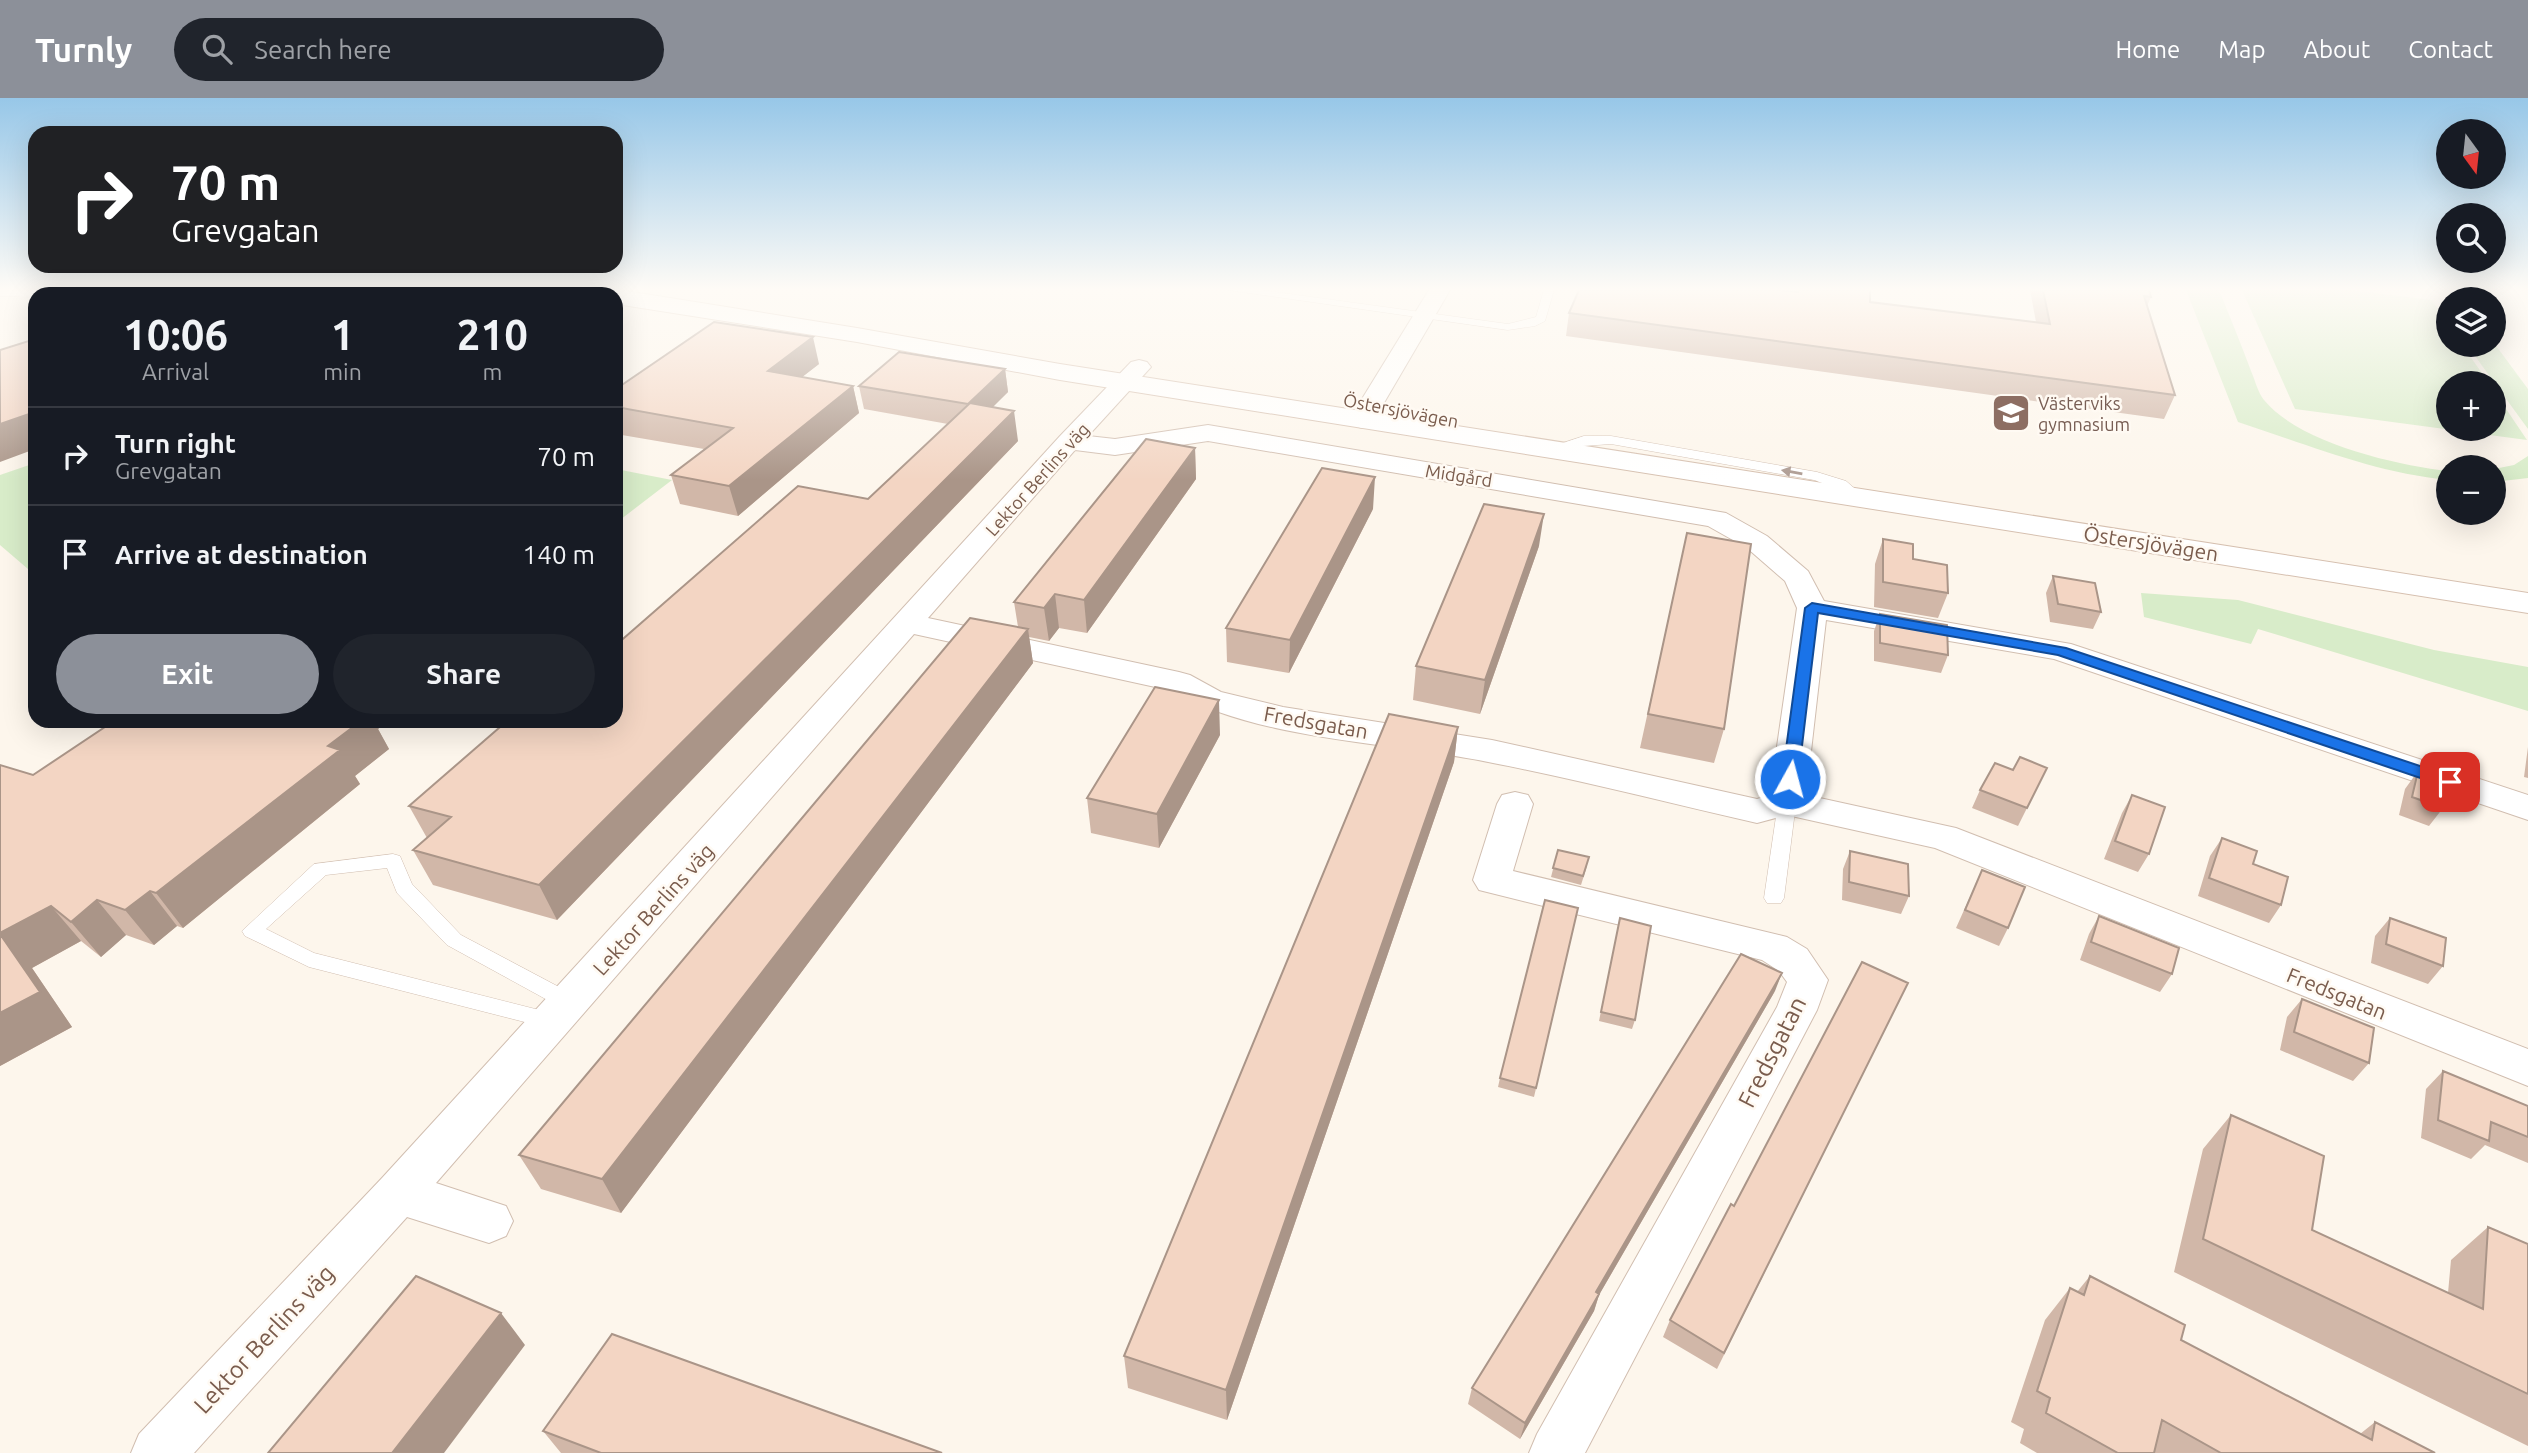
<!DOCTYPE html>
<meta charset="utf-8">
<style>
:root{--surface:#171b24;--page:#20242c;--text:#f1f3f6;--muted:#9ea1a6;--line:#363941;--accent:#8c9099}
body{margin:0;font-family:Ubuntu,sans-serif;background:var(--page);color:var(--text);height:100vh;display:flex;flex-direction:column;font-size:26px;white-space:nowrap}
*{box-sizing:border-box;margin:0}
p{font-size:23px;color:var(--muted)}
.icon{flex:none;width:38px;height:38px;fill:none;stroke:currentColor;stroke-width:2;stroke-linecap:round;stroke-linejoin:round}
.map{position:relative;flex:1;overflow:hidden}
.details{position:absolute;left:28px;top:189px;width:595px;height:441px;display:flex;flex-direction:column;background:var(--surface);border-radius:21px;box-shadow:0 7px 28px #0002}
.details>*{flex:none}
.guide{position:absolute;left:28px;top:28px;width:595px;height:147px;border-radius:21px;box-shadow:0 7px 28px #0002;background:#202124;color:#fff;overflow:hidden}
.needle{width:46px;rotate:165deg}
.controls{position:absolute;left:2436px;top:21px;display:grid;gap:14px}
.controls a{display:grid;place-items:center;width:70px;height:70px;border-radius:50%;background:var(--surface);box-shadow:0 7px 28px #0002;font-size:35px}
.pin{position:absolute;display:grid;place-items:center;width:60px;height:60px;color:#fff;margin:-30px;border-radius:14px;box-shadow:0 4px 10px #0006}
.me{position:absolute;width:77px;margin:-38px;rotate:7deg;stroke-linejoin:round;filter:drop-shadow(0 0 5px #0008)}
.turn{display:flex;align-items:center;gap:24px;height:147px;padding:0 28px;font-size:32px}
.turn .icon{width:91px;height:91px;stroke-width:2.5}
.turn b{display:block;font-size:49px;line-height:60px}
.eta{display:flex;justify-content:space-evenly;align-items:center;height:119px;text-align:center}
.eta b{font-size:42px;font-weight:600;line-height:49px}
.primary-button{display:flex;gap:14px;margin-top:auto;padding:14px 28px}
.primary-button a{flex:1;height:80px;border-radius:42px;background:var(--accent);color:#fff;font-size:28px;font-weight:600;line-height:80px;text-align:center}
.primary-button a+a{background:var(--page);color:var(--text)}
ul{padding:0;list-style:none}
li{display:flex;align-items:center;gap:21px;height:98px;padding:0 28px;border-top:2px solid var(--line)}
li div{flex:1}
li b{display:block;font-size:26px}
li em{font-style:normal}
header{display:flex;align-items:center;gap:42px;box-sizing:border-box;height:98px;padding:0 35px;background:var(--accent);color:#fff}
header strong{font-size:33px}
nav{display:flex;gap:38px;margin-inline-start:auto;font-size:24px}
.search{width:490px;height:63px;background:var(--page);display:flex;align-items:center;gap:18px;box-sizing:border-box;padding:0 24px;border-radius:38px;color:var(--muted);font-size:26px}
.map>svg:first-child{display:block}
</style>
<header>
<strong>Turnly</strong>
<div class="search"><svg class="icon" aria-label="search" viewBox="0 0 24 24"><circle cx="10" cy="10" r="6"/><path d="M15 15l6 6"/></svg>Search here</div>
<nav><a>Home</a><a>Map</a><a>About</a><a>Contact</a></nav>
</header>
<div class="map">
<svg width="2528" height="1355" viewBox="0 0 2528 1355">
<rect width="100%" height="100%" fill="#fdf6ec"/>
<path fill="#d8ecc9" d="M2186 192H2219C2230 219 2241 246 2251 273 2255 282 2258 295 2264 302 2299 345 2396 367 2448 373V382C2375 375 2308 347 2238 324Z
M2242 192H2350L2432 202 2448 226V247H2462L2489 285H2448V331H2494V293L2527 342 2295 311Z
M2494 245 2528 291V331L2467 247Z
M2528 358V380L2494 384V371L2514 367Z
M35 365V477L0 447V377Z
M616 371 672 382 616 425Z
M2141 495 2238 502 2434 552 2528 569V613L2258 531 2251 546 2144 519Z"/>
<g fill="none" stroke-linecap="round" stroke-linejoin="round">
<g stroke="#d1beb0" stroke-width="1">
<path id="service" d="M0 192 45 193 50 196H35V199L0 198Z
M1228 192H1260L1508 226 1536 219 1544 192H1554L1545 223 1535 228 1508 232Z
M1584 338H1611L1817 374 1846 383 1862 397 1860 400C1851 401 1827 386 1814 382L1611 346 1569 349 1563 345Z
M1787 699 1796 705 1784 800 1781 805H1767L1764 800 1778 705Z
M393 756 400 758 412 786 461 837 576 898 579 904 576 910 569 912 562 910 447 847 397 795 387 770 326 777 266 831 314 855 559 917 562 923 559 929 552 931 309 869 245 838 242 833 314 766Z"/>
</g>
<g stroke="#d1beb0" stroke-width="2">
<path id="minor" d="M1429 192H1450L1371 327 1362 330 1353 327 1349 322Z
M1139 262 1147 264 1151 269 1088 338 1115 341 1208 327 1726 415 1767 438 1808 473 1824 503 2071 546 2528 697V722L2054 561 1826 522 1806 697 1956 730 2528 951V988L1935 750 1787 717 1757 725C1669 705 1581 682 1493 665 1389 643 1263 644 1169 592L914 536 436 1085 506 1108 513 1123 506 1138 489 1145 407 1119 194 1355H131L139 1336 382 1080 1060 338 1131 264ZM1208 343 1708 428 1747 450 1785 483 1797 510 1770 697 1757 701 1492 642 1283 609 1221 594 1190 577 1179 574 928 520 1075 352 1115 357Z
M1515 694 1528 697 1533 706 1513 773 1787 839 1807 851 1828 882 1817 912 1585 1355H1529L1537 1336 1777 909 1787 884 1779 873 1762 862 1479 792 1473 782 1497 706 1502 697Z"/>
</g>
<g stroke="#d6c0b0" stroke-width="2">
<path id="secondary" d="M564 192H620L857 230 1060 266 2528 495V515L1060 282 857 244 616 206V196H567Z"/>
</g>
<use href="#service" fill="#fff" fill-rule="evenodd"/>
<use href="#minor" fill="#fff" fill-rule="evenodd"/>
<use href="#secondary" fill="#fff" fill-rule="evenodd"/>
</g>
<path fill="#d1b7a8" d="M1794 192H1870V204L2036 224 2030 192H2149L2151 199 2147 208 2175 297 2164 321 1566 238 1569 215 1794 194Z
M819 266 802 279 853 288 859 315 738 418 680 406 671 377 704 351 616 336V291Z
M1005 271 1008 294 992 309 1018 343 557 822 433 787 413 752 427 740 409 708 868 401 948 326 864 311 859 288Z
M1195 350 1196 381 1087 535 1059 530 1049 543 1029 539 1033 565 621 1115 541 1091 519 1057 1018 529 1014 504Z
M1373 411 1289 575 1227 564 1226 530Z
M1687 435 1724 631 1714 665 1640 650Z
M1883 441 1913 461 1948 495 1938 520 1874 509 1875 466Z
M1539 448 1480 616 1413 602 1416 568Z
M2053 478 2101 514 2093 531 2050 524 2046 495Z
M1880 516 1948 557 1941 575 1874 563V533Z
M114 623H387L378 631 389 651 355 678 360 686 183 830 177 828 154 847 126 837 101 859 81 843 32 870 72 929 0 968 33 677Z
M1458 629 1454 664 1227 1322 1128 1290 1124 1258Z
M1220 637 1159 750 1091 735 1087 700Z
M2528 649V680L2524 679Z
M2047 670 2018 728 1972 710 1980 692Z
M2418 673 2443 710 2429 728 2399 717 2405 691Z
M2132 697 2149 756 2138 774 2104 761 2122 715Z
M2222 740 2253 766 2281 807 2269 825 2198 798 2210 758Z
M1558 752 1587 768 1581 787 1551 779Z
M1850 753 1909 798 1901 816 1842 802 1843 771Z
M1982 772 2008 830 1999 848 1956 830Z
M1578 810 1534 999 1498 989 1500 980Z
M2099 818 2172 876 2160 894 2080 862 2089 836Z
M2390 820 2443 868 2428 886 2371 865 2375 838Z
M1618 829 1635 922 1632 931 1599 923Z
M1908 885 1717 1271 1663 1239 1670 1222 1734 1108Z
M1775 893 1599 1197 1594 1213 1520 1341 1468 1306 1472 1290Z
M2302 901 2369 965 2353 983 2280 952 2287 919Z
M2443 973 2528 1008V1065L2485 1047 2471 1061 2421 1040 2426 991Z
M2231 1017 2312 1132 2448 1195 2451 1162 2488 1129 2528 1146V1348L2174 1174 2203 1051Z
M2090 1178 2181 1242 2360 1336 2375 1324 2435 1355H2037L2020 1345 2024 1331 2011 1324 2045 1222 2070 1190 2077 1194Z
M543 1333 942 1355H561Z"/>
<path fill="#aa9588" d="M813 239 819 266 775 300 768 273Z
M1005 271 1008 294 972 330 968 306Z
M853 288 859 315 738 418 729 388Z
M1014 313 1018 343 557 822 539 787Z
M35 314V351L0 364V326Z
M1195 350 1196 381 1087 535 1084 502Z
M1375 379 1373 411 1289 575 1290 542Z
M1544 416 1539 448 1480 616 1485 582Z
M1055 496 1059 530 1049 543 1044 510Z
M1028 531 1033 565 621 1115 602 1081Z
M1219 602 1220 637 1159 750 1157 716Z
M349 623H387L378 631 389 651 355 678 360 686 183 830 156 795 328 648Z
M1458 629 1454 664 1227 1322 1226 1292Z
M150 793 177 828 154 847 125 812Z
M97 802 126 837 101 859 71 824Z
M51 808 81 843 32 870 72 929 0 968V835Z
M1782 875 1775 893 1599 1197 1594 1213 1520 1341 1525 1325 1596 1194Z
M501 1215 525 1247 444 1355H392Z"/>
<path fill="#f3d5c3" stroke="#aa9588" stroke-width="2" d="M1579 192H1781L1798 194V192H1870V204L2050 226 2043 192H2149L2151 199 2144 198 2175 297 1569 215Z
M714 224 813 239 768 273 853 288 729 388 671 377 733 330 616 309V291Z
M35 241V314L0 326V252Z
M899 254 1005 271 968 306 859 288Z
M970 305 1014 313 539 787 413 752 451 719 409 708 507 623H616V547L798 388 868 401Z
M1146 341 1195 350 1084 502 1055 496 1044 510 1014 504Z
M1322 370 1375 379 1290 542 1226 530Z
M1484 406 1544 416 1485 582 1416 568Z
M1687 435 1751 446 1724 631 1648 616Z
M1883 441 1913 446V461L1947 467 1948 495 1883 484Z
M2053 478 2095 485 2101 514 2058 506Z
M1880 516 1947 527 1948 557 1880 545Z
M970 520 1028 531 602 1081 519 1057Z
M1155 589 1219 602 1157 716 1087 700Z
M1389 616 1458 629 1226 1292 1124 1258Z
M114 623H361L328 648 340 652 156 795 150 793 125 812 97 802 71 824 51 808 0 835V667L33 677Z
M2020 659 2047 670 2027 710 1980 692 1995 665 2013 672Z
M2418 673 2450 684 2443 710 2412 699Z
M2132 697 2165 709 2149 756 2115 743Z
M2222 740 2257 753 2253 766 2288 779 2281 807 2209 780Z
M1558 752 1589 759 1583 778 1553 770Z
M1850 753 1908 766 1909 798 1849 784Z
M1982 772 2025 789 2008 830 1965 812Z
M1545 802 1578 810 1536 990 1500 980Z
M2099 818 2179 850 2172 876 2091 844Z
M1620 820 1651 828 1635 922 1601 914Z
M2390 820 2446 840 2443 868 2386 846Z
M0 836 40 894 0 915Z
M1741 856 1782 875 1596 1194 1599 1196 1525 1325 1472 1290Z
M1862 864 1908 885 1724 1255 1670 1222 1731 1106 1734 1108Z
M2302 901 2374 930 2369 965 2294 934Z
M2443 973 2528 1008V1039L2491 1024 2489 1043 2438 1022Z
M2231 1017 2324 1058 2312 1132 2483 1211 2488 1129 2528 1146V1296L2203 1141Z
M416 1178 501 1215 392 1355H268Z
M2090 1178 2185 1227 2181 1242 2372 1342 2375 1324 2435 1355H2221L2162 1322 2154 1355H2118L2046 1315 2050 1300 2037 1293 2070 1190 2084 1197Z
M612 1236 942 1355H601L543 1333Z"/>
<defs><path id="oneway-solid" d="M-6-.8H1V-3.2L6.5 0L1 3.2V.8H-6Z" transform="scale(1.75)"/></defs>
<use fill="#af9d94" href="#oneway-solid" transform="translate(1792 374) rotate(-170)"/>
<linearGradient id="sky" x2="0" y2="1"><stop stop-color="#97c7e8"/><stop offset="0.5" stop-color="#fefbf6"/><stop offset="1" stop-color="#fefbf6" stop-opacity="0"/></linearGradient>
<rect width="2528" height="382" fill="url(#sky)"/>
<path fill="#1a73e8" stroke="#114b97" stroke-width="2" d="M1812 505 2066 550 2456 680 2458 684 2456 688H2444L2058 557 1818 515 1798 681 1790 686 1782 681 1805 510Z"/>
<defs>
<g id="school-square" transform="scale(2.0125)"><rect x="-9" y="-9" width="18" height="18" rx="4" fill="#8d6e63" stroke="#fffaf3"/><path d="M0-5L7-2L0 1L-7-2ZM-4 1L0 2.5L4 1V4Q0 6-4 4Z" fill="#fff"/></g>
</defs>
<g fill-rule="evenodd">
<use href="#school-square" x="2011" y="315"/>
</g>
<g text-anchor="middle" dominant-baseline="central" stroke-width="5" stroke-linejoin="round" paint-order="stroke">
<g font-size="18" fill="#785e54" stroke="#fffaf3" text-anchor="start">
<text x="2038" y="305">Västerviks<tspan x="2038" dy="21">gymnasium</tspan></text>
</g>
<g font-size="18" fill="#7a5c4d" stroke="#fffaf3">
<text transform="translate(1401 312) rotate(11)">Östersjövägen</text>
<text transform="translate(1459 377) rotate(9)">Midgård</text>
<text transform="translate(1037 381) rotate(-48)">Lektor Berlins väg</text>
</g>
<g font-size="21" fill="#7a5c4d" stroke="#fffaf3">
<text transform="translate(2151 445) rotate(9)">Östersjövägen</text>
<text transform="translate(1316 624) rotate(10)">Fredsgatan</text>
<text transform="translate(653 811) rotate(-48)">Lektor Berlins väg</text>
<text transform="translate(2337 895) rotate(22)">Fredsgatan</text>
</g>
<g font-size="24" fill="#7a5c4d" stroke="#fffaf3">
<text transform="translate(1772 954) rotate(-63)">Fredsgatan</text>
<text transform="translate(264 1241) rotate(-47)">Lektor Berlins väg</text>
</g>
</g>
</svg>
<div class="controls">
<a><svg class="needle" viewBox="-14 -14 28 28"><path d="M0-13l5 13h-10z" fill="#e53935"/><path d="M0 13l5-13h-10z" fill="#9ea1a6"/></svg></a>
<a><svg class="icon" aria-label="search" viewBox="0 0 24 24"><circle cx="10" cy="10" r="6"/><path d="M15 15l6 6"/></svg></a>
<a><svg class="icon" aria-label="layers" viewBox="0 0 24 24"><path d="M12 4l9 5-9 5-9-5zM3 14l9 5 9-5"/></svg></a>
<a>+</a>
<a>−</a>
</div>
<div class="pin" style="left:2450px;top:684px;background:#d93025"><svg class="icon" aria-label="arrive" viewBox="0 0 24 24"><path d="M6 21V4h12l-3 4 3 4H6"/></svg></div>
<svg class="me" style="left:1790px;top:681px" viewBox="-20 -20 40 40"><circle r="17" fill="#1a73e8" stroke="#fff" stroke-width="3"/><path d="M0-11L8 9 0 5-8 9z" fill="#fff"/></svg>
<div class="guide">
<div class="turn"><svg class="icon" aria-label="right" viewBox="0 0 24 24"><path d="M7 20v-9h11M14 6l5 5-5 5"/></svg><div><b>70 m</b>Grevgatan</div></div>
</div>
<section class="details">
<div class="eta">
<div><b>10:06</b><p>Arrival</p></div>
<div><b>1</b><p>min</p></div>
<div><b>210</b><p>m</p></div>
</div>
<ul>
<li><svg class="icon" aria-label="right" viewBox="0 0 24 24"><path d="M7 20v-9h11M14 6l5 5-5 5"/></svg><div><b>Turn right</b><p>Grevgatan</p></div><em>70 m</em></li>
<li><svg class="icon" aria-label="arrive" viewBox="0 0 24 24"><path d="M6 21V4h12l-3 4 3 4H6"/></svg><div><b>Arrive at destination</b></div><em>140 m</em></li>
</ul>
<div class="primary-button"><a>Exit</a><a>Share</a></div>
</section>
</div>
